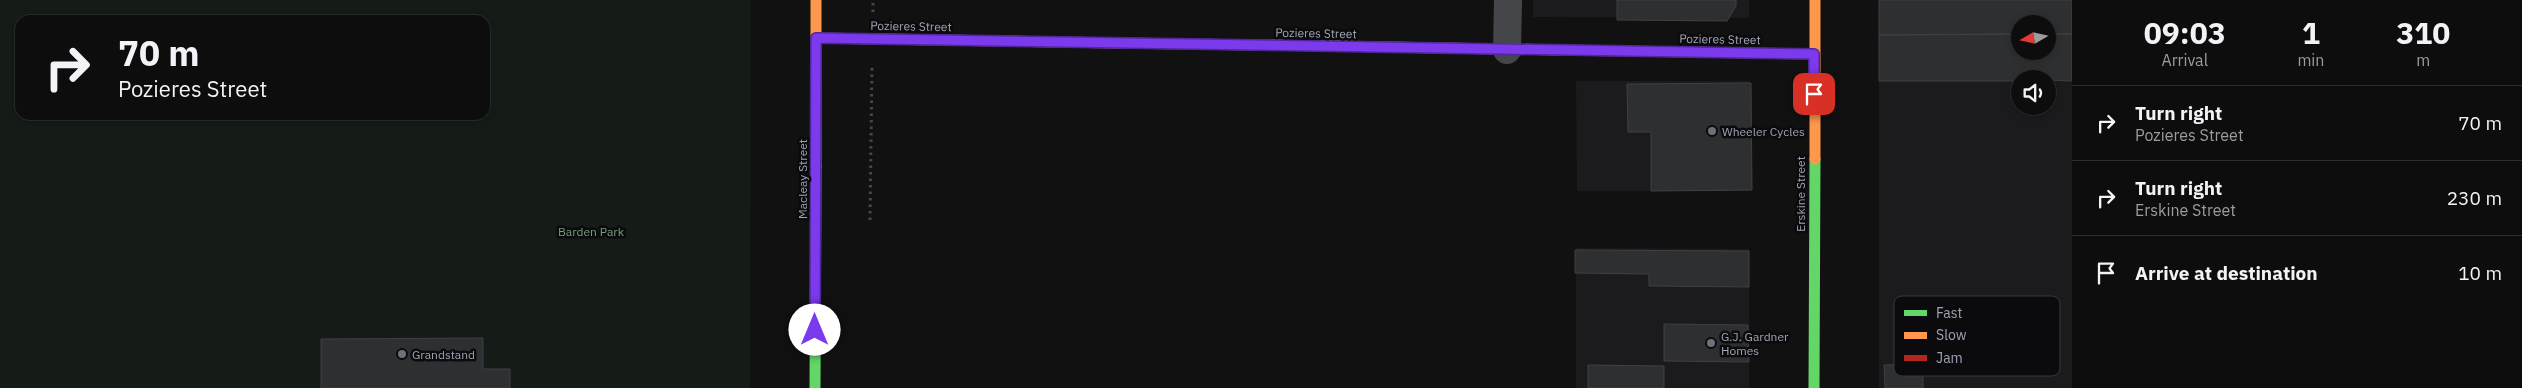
<!DOCTYPE html>
<style>
:root{--surface:#0d0d0d;--page:#1b1b1b;--text:#f1f3f6;--muted:#9a9c9d;--line:#2d2d2e}
body{margin:0;font-family:"IBM Plex Sans",sans-serif;background:var(--page);color:var(--text);height:100vh;display:flex;flex-direction:column;font-size:19px;white-space:nowrap}
*{box-sizing:border-box;margin:0}
p{font-size:16px;color:var(--muted)}
.icon{flex:none;width:28px;height:28px;fill:none;stroke:currentColor;stroke-width:2;stroke-linecap:round;stroke-linejoin:round}
.map{position:relative;flex:1;overflow:hidden}
.panel{display:flex;flex-direction:column;background:var(--surface);width:450px}
.panel>*{flex:none}
.top-card{position:absolute;left:15px;top:15px;width:475px;height:105px;border-radius:15px;box-shadow:0 2px 8px #0003,0 0 0 1px var(--line);background:#0d0d0d;color:var(--text);overflow:hidden}
.needle{width:32px;rotate:261deg}
.tools{position:absolute;left:2011px;top:15px;display:grid;gap:10px}
.tools a{display:grid;place-items:center;width:45px;height:45px;border-radius:50%;background:var(--surface);box-shadow:0 2px 8px #0003,0 0 0 1px var(--line);font-size:25px}
.pin{position:absolute;display:grid;place-items:center;width:42px;height:42px;color:#fff;margin:-21px;border-radius:10px;box-shadow:0 2px 8px #0006}
.me{position:absolute;width:55px;margin:-28px;rotate:0deg;stroke-linejoin:round;filter:drop-shadow(0 0 4px #0008)}
.turn{display:flex;align-items:center;gap:18px;height:105px;padding:0 20px;font-size:22px}
.turn .icon{width:65px;height:65px;stroke-width:2.5}
.turn b{display:block;font-size:35px;line-height:42px}
.eta{display:flex;justify-content:space-evenly;align-items:center;height:85px;text-align:center}
.eta b{font-size:30px;font-weight:700;line-height:35px}
ul{padding:0;list-style:none}
li{display:flex;align-items:center;gap:15px;height:75px;padding:0 20px;border-top:1px solid var(--line)}
li div{flex:1}
li b{display:block;font-size:19px}
li em{font-style:normal}
main{display:flex;flex:1;min-height:0}
.map>svg:first-child{display:block}
</style>
<main>
<div class="map">
<svg width="2072" height="388" viewBox="0 0 2072 388">
<rect width="100%" height="100%" fill="#111"/>
<path fill="#1b1b1e" fill-rule="evenodd" d="M1533 0H1749V18L1533 17Z
M1879 0H2072V388H1879ZM2020 24H2048V51H2020ZM2020 79H2048V106H2020Z
M1576 81H1749V191H1577Z
M1576 248 1749 249V388H1576Z"/>
<path fill="#151b17" fill-rule="evenodd" d="M0 0H751L750 388H0ZM20 20H485V115H20Z"/>
<path fill="#2e2f31" stroke="#3f4045" d="M1617 0H1736V6L1727 21 1617 20Z
M1879 0H2072V34H2048V24H2020V34L1879 35Z
M2020 34V51H2048V34H2072V81L2020 79V81H1879V35Z
M1751 83 1752 190 1651 191V132H1628L1627 84Z
M1575 250 1749 251V287L1649 286V274L1575 273Z
M1664 324 1748 325 1749 362 1664 361Z
M483 338V369H510V388H321V339Z
M1923 364V388H1885L1884 365Z
M1588 365 1664 366V388H1588Z"/>
<g fill="none" stroke-linecap="round" stroke-linejoin="round">
<path stroke="#46474c" stroke-width="3" stroke-dasharray="2.5 4" stroke-linecap="butt" d="M873 12V0
M870 220 872 66"/>
<path stroke="#45464a" stroke-width="28" d="M1507 50 1508 0"/>
<path stroke="#63d668" stroke-width="11" d="M1116 43 1336 46
M815 388 816 167
M1814 388 1815 159"/>
<path stroke="#ff974d" stroke-width="11" d="M816 38 1116 43
M1336 46 1559 50
M1815 159V0
M816 167V0"/>
<path stroke="#b3261e" stroke-width="11" d="M1559 50 1814 54"/>
</g>
<g fill="none" stroke-linecap="round" stroke-linejoin="round">
<g stroke="#51269a" stroke-width="12">
<path id="route" d="M815 330 816 38 1814 54V94"/>
</g>
<use href="#route" stroke="#7c3aed" stroke-width="9"/>
</g>
<g fill="#6e717b" stroke="#0b0b0d" stroke-width="2">
<circle cx="1712" cy="131" r="5"/>
<circle cx="1711" cy="343" r="5"/>
<circle cx="402" cy="354" r="5"/>
</g>
<g text-anchor="middle" dominant-baseline="central" stroke-width="5" stroke-linejoin="round" paint-order="stroke">
<g font-size="12" fill="#a0a5b4" stroke="#0b0b0d">
<text transform="translate(911 26) rotate(1)">Pozieres Street</text>
<text transform="translate(1316 33) rotate(1)">Pozieres Street</text>
<text transform="translate(1720 39) rotate(1)">Pozieres Street</text>
<text transform="translate(802 179) rotate(-90)">Macleay Street</text>
<text transform="translate(1800 194) rotate(-90)">Erskine Street</text>
</g>
<g font-size="12" fill="#a0a5b4" stroke="#0b0b0d" text-anchor="start">
<text x="1722" y="131">Wheeler Cycles</text>
<text x="1721" y="336">G.J. Gardner<tspan x="1721" dy="14">Homes</tspan></text>
<text x="412" y="354">Grandstand</text>
</g>
<g font-size="12" fill="#75a07b" stroke="#0b0b0d">
<text x="591" y="231">Barden Park</text>
</g>
</g>
<rect x="1894" y="296" width="166" height="80" rx="8" fill="#0b0b0d" stroke="#38393f" stroke-width="1"/>
<rect x="1904" y="310" width="23" height="6" fill="#63d668"/>
<rect x="1904" y="332" width="23" height="7" fill="#ff974d"/>
<rect x="1904" y="355" width="23" height="6" fill="#b3261e"/>
<g font-size="14" fill="#a0a5b4">
<text x="1936" y="318">Fast</text>
<text x="1936" y="340">Slow</text>
<text x="1936" y="363">Jam</text>
</g>
</svg>
<div class="tools">
<a><svg class="needle" viewBox="-14 -14 28 28"><path d="M0-13l5 13h-10z" fill="#e53935"/><path d="M0 13l5-13h-10z" fill="#9a9c9d"/></svg></a>
<a><svg class="icon" aria-label="sound" viewBox="0 0 24 24"><path d="M4 9h4l5-4v14l-5-4H4zM17 9q2 3 0 6"/></svg></a>
</div>
<div class="pin" style="left:1814px;top:94px;background:#d93025"><svg class="icon" aria-label="arrive" viewBox="0 0 24 24"><path d="M6 21V4h12l-3 4 3 4H6"/></svg></div>
<svg class="me" style="left:815px;top:330px" viewBox="-20 -20 40 40"><circle r="19" fill="#fff"/><path d="M0-13L10 11 0 6-10 11z" fill="#7c3aed"/></svg>
<div class="top-card">
<div class="turn"><svg class="icon" aria-label="right" viewBox="0 0 24 24"><path d="M7 20v-9h11M14 6l5 5-5 5"/></svg><div><b>70 m</b>Pozieres Street</div></div>
</div>
</div>
<section class="panel">
<div class="eta">
<div><b>09:03</b><p>Arrival</p></div>
<div><b>1</b><p>min</p></div>
<div><b>310</b><p>m</p></div>
</div>
<ul>
<li><svg class="icon" aria-label="right" viewBox="0 0 24 24"><path d="M7 20v-9h11M14 6l5 5-5 5"/></svg><div><b>Turn right</b><p>Pozieres Street</p></div><em>70 m</em></li>
<li><svg class="icon" aria-label="right" viewBox="0 0 24 24"><path d="M7 20v-9h11M14 6l5 5-5 5"/></svg><div><b>Turn right</b><p>Erskine Street</p></div><em>230 m</em></li>
<li><svg class="icon" aria-label="arrive" viewBox="0 0 24 24"><path d="M6 21V4h12l-3 4 3 4H6"/></svg><div><b>Arrive at destination</b></div><em>10 m</em></li>
</ul>
</section>
</main>
